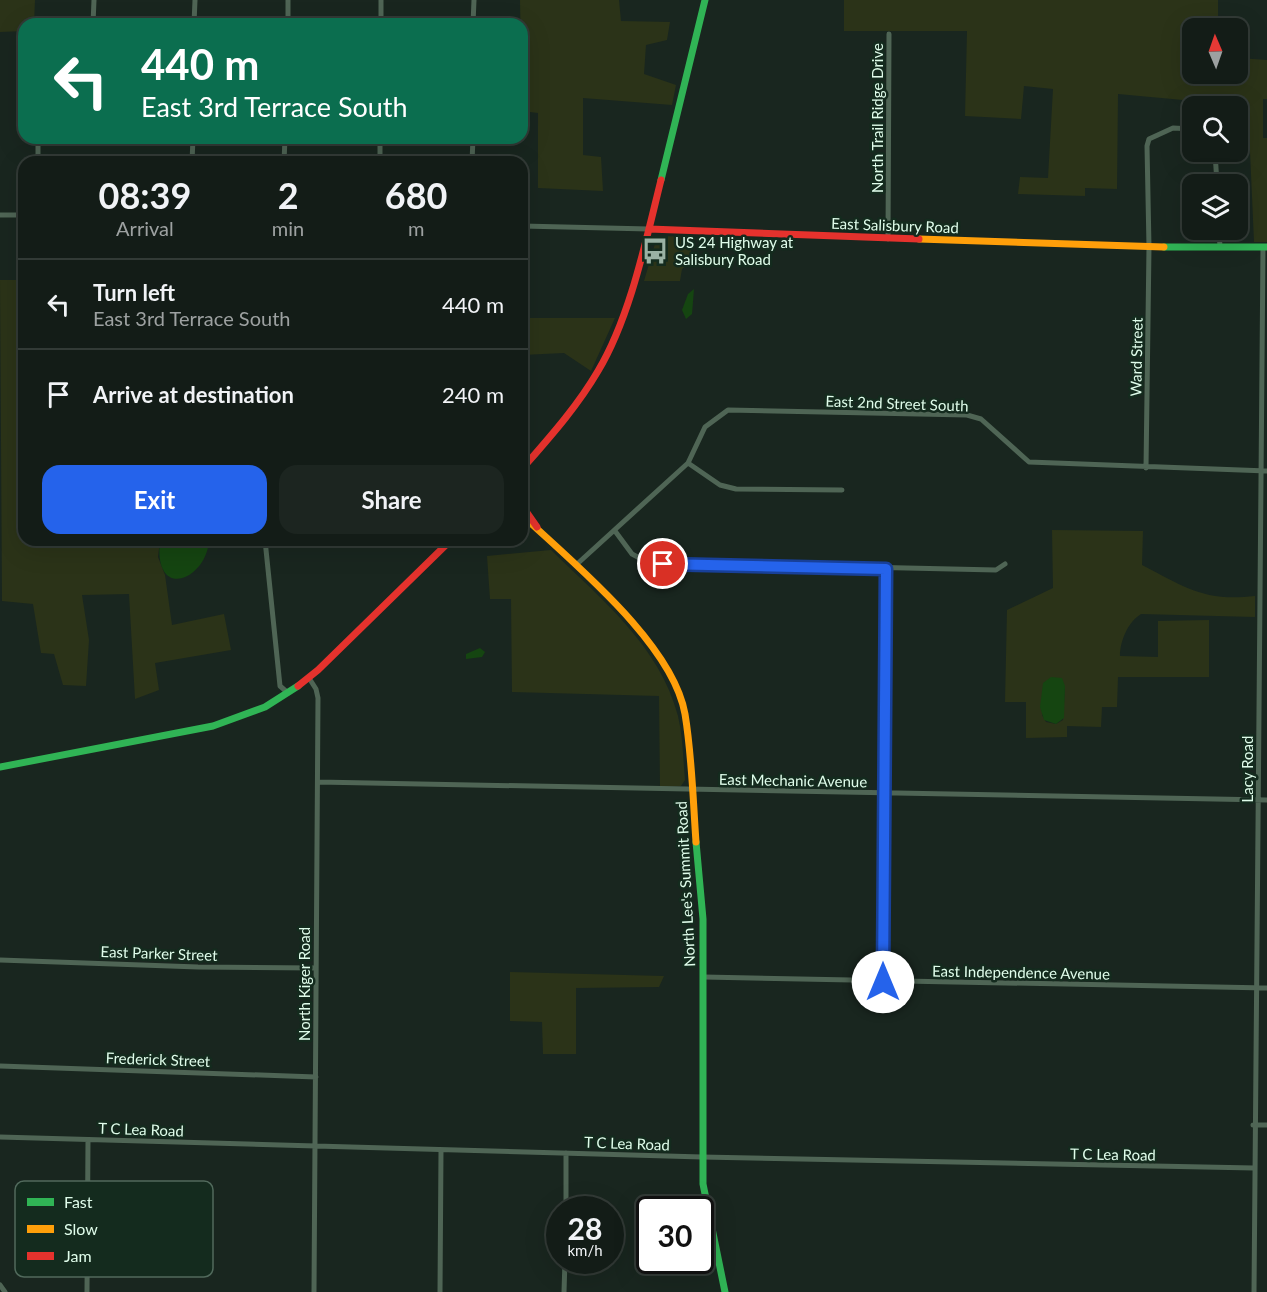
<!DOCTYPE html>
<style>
:root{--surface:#131c17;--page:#1c2520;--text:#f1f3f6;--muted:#9da1a1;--line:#323a36;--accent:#2563eb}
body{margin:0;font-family:Lato,sans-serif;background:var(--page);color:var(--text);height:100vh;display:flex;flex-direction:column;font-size:22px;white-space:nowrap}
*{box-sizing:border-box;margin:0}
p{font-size:20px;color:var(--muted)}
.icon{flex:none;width:33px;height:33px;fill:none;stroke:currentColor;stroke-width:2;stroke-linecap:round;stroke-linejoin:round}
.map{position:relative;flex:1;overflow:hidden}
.drawer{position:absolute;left:18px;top:156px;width:510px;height:390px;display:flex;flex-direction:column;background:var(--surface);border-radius:18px;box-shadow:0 6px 24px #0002,0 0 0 2px var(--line)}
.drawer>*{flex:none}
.guide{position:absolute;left:18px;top:18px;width:510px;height:126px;border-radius:18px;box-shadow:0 6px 24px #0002,0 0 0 2px var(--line);background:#0b6e4f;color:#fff;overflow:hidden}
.needle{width:39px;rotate:358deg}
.controls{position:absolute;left:1182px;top:18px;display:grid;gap:12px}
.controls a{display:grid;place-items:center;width:66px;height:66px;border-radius:12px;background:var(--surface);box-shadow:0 6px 24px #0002,0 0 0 2px var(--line);font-size:30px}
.speed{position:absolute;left:546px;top:1196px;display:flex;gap:12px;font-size:30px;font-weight:700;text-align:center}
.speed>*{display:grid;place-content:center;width:78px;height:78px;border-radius:50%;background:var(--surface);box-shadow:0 6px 24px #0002,0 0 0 2px var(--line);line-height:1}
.speed small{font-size:15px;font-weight:400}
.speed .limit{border:3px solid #111;border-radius:9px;background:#fff;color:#111}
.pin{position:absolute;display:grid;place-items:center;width:51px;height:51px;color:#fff;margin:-26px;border:3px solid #fff;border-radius:50%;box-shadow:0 2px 6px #0007}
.me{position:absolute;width:66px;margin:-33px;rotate:0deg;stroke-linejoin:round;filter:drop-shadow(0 0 4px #0008)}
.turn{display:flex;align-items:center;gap:21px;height:126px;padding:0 24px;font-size:27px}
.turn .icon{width:78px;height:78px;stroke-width:2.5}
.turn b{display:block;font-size:42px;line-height:51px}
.eta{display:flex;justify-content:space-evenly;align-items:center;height:102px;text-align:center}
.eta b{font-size:36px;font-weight:700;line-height:42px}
.cta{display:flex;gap:12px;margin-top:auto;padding:12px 24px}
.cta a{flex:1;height:69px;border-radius:18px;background:var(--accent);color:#fff;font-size:24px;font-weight:700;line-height:69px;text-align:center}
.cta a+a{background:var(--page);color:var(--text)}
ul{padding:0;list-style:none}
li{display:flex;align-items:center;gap:18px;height:90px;padding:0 24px;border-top:2px solid var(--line)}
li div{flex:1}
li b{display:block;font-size:22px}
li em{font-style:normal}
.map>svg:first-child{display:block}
</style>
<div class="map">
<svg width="1267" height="1292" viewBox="0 0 1267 1292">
<rect width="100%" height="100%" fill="#19261f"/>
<path fill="#2b3318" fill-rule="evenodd" d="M0 0H35L34 24H24V31L0 32Z
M520 0H619L621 21 670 22 667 40 646 45 644 74 676 85 672 105 583 98V155L601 157 603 191 538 188V113L522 111Z
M844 0H1218V28H1192V74H1238V58L1267 60V99H1263V138H1267V242H1254L1248 106 1118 94 1117 189 1085 188V196L1018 194 1020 177 1048 178 1053 89 1024 86 1021 119 965 116 967 31H844Z
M661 236 692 237 690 263 682 269 680 281H644L657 237Z
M0 280H24V540H160L158 557 165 575 172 625 224 614 231 650 155 663 159 690 135 699 129 594 82 595 89 640 86 686 63 685 54 654 41 653 33 604 2 601Z
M522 318H615L591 371 564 353 522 355Z
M1052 530 1143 531 1142 565C1185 587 1204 602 1255 596V617L1141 614C1128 622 1120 641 1120 656L1158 657V621L1209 620V677H1118L1117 707H1102L1101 727 1067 726V737L1026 738V702H1005L1007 610 1053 588ZM1065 686 1063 720 1056 724 1046 722 1042 715Z
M551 550C600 598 660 646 678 716 683 737 683 758 685 780L681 786 660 787 659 696 512 692 511 599H490L487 556Z
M510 972 664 976 659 987 576 988V1054H543L542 1022 510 1021Z"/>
<path fill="#154511" d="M694 289 692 314 686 319 682 310 688 294Z
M160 540H209C207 580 153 602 160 540Z
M480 648 485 652 482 657 466 659V654Z
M1051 677 1062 678 1065 686 1064 718 1056 724 1044 720 1040 707 1043 683Z"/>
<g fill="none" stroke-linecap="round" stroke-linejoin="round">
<path stroke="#4f6555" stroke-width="5" d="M93 24 94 0
M194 24 195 0
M288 24V0
M381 24V0
M473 24 474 0
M1215 152 1217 184
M38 162V138
M192 162 193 138
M284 162 285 138
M380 162V138
M472 162 473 138
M0 215H24
M522 226 649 229
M1219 230 1220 247
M888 239 889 34
M688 463 720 485 736 489 842 490
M1146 468 1149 247 1147 146 1149 139 1173 128 1192 129
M615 531 632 554 647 562 996 570 1005 564
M265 540 280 686 288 693
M576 565 688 463 705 427 728 410 967 415 981 419 1029 462 1267 471
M309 678 316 689 318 698 314 1292
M318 782 1267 800
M0 960 198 967 316 968
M704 977 1267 988
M883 982 886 569
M0 1066 316 1077
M1253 1125H1267
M0 1137 702 1157 1254 1168
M566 1209V1153
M0 1285 5 1292
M87 1292 88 1140
M440 1292 441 1150
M564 1292 565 1260
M1254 1292 1263 247"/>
<path stroke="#30b455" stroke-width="7" d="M661 180 705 0
M1164 247H1267
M0 767 213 726 265 707 298 686
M696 842 703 919V1184L725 1292"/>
<path stroke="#ff9f0a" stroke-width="7" d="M919 239 1164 247
M522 515C573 563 673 644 685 714 692 756 693 800 696 842"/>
<path stroke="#e5322d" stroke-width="7" d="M649 229 919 239
M522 469C549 438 577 407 598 371 630 318 646 240 661 180
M522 503 525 510
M523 507 537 527
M298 686 318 670 451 540"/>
</g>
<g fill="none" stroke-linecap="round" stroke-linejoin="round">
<g stroke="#184099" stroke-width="15">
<path id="route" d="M663 564 886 569 883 982"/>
</g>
<use href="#route" stroke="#2563eb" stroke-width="10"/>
</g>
<defs>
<g id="bus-bare" transform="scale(2.07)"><path d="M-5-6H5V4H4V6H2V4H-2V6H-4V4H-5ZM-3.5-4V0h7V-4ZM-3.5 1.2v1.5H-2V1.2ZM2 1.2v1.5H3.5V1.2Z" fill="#9ab2a4" stroke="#142b1e" stroke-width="2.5" paint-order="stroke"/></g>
</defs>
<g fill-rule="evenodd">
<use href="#bus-bare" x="655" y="251"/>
</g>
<g text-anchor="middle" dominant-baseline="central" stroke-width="5" stroke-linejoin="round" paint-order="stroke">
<g font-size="15" fill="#e0fdeb" stroke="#142b1e">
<text transform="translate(877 118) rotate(-90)">North Trail Ridge Drive</text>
<text transform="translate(895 225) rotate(2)">East Salisbury Road</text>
<text transform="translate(1136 357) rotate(-89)">Ward Street</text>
<text transform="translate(897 403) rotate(2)">East 2nd Street South</text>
<text transform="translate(1247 769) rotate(-90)">Lacy Road</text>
<text transform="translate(793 780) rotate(1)">East Mechanic Avenue</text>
<text transform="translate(685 884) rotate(-93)">North Lee's Summit Road</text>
<text transform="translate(159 953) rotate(2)">East Parker Street</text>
<text transform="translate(1021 972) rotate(1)">East Independence Avenue</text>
<text transform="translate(304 984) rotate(-90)">North Kiger Road</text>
<text transform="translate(158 1059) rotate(2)">Frederick Street</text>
<text transform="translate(141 1129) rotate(2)">T C Lea Road</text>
<text transform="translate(627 1143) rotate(2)">T C Lea Road</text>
<text transform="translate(1113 1154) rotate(1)">T C Lea Road</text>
</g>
<g font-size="15" fill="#e0fdeb" stroke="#142b1e" text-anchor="start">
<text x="675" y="242">US 24 Highway at<tspan x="675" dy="17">Salisbury Road</tspan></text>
</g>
</g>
<rect x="15" y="1181" width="198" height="96" rx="9" fill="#142b1e" stroke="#516a5c" stroke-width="1.5"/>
<rect x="27" y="1198" width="27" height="8" fill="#30b455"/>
<rect x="27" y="1225" width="27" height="8" fill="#ff9f0a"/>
<rect x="27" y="1252" width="27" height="8" fill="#e5322d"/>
<g font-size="16" fill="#e0fdeb">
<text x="64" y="1208">Fast</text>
<text x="64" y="1235">Slow</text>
<text x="64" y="1262">Jam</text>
</g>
</svg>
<div class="controls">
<a><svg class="needle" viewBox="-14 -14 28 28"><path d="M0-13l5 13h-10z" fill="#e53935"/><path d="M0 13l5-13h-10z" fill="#9da1a1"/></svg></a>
<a><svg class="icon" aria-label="search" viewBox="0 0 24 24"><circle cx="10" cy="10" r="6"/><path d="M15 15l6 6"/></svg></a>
<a><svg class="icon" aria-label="layers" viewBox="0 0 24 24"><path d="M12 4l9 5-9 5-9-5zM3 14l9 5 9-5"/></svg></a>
</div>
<div class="speed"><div>28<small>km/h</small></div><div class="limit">30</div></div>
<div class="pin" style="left:663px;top:564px;background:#d93025"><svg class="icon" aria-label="arrive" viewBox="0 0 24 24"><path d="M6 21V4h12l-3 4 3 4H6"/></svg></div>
<svg class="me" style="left:883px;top:982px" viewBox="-20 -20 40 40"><circle r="19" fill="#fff"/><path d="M0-13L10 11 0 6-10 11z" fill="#2563eb"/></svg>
<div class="guide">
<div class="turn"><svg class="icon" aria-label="left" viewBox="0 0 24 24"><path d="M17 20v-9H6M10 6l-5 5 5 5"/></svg><div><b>440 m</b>East 3rd Terrace South</div></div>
</div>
<section class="drawer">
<div class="eta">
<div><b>08:39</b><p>Arrival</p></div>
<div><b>2</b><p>min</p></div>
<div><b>680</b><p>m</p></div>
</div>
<ul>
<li><svg class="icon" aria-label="left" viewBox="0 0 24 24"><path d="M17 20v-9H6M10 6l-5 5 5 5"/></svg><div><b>Turn left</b><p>East 3rd Terrace South</p></div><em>440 m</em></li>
<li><svg class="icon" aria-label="arrive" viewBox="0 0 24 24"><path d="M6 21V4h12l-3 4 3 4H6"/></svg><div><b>Arrive at destination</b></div><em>240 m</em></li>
</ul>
<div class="cta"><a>Exit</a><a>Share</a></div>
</section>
</div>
